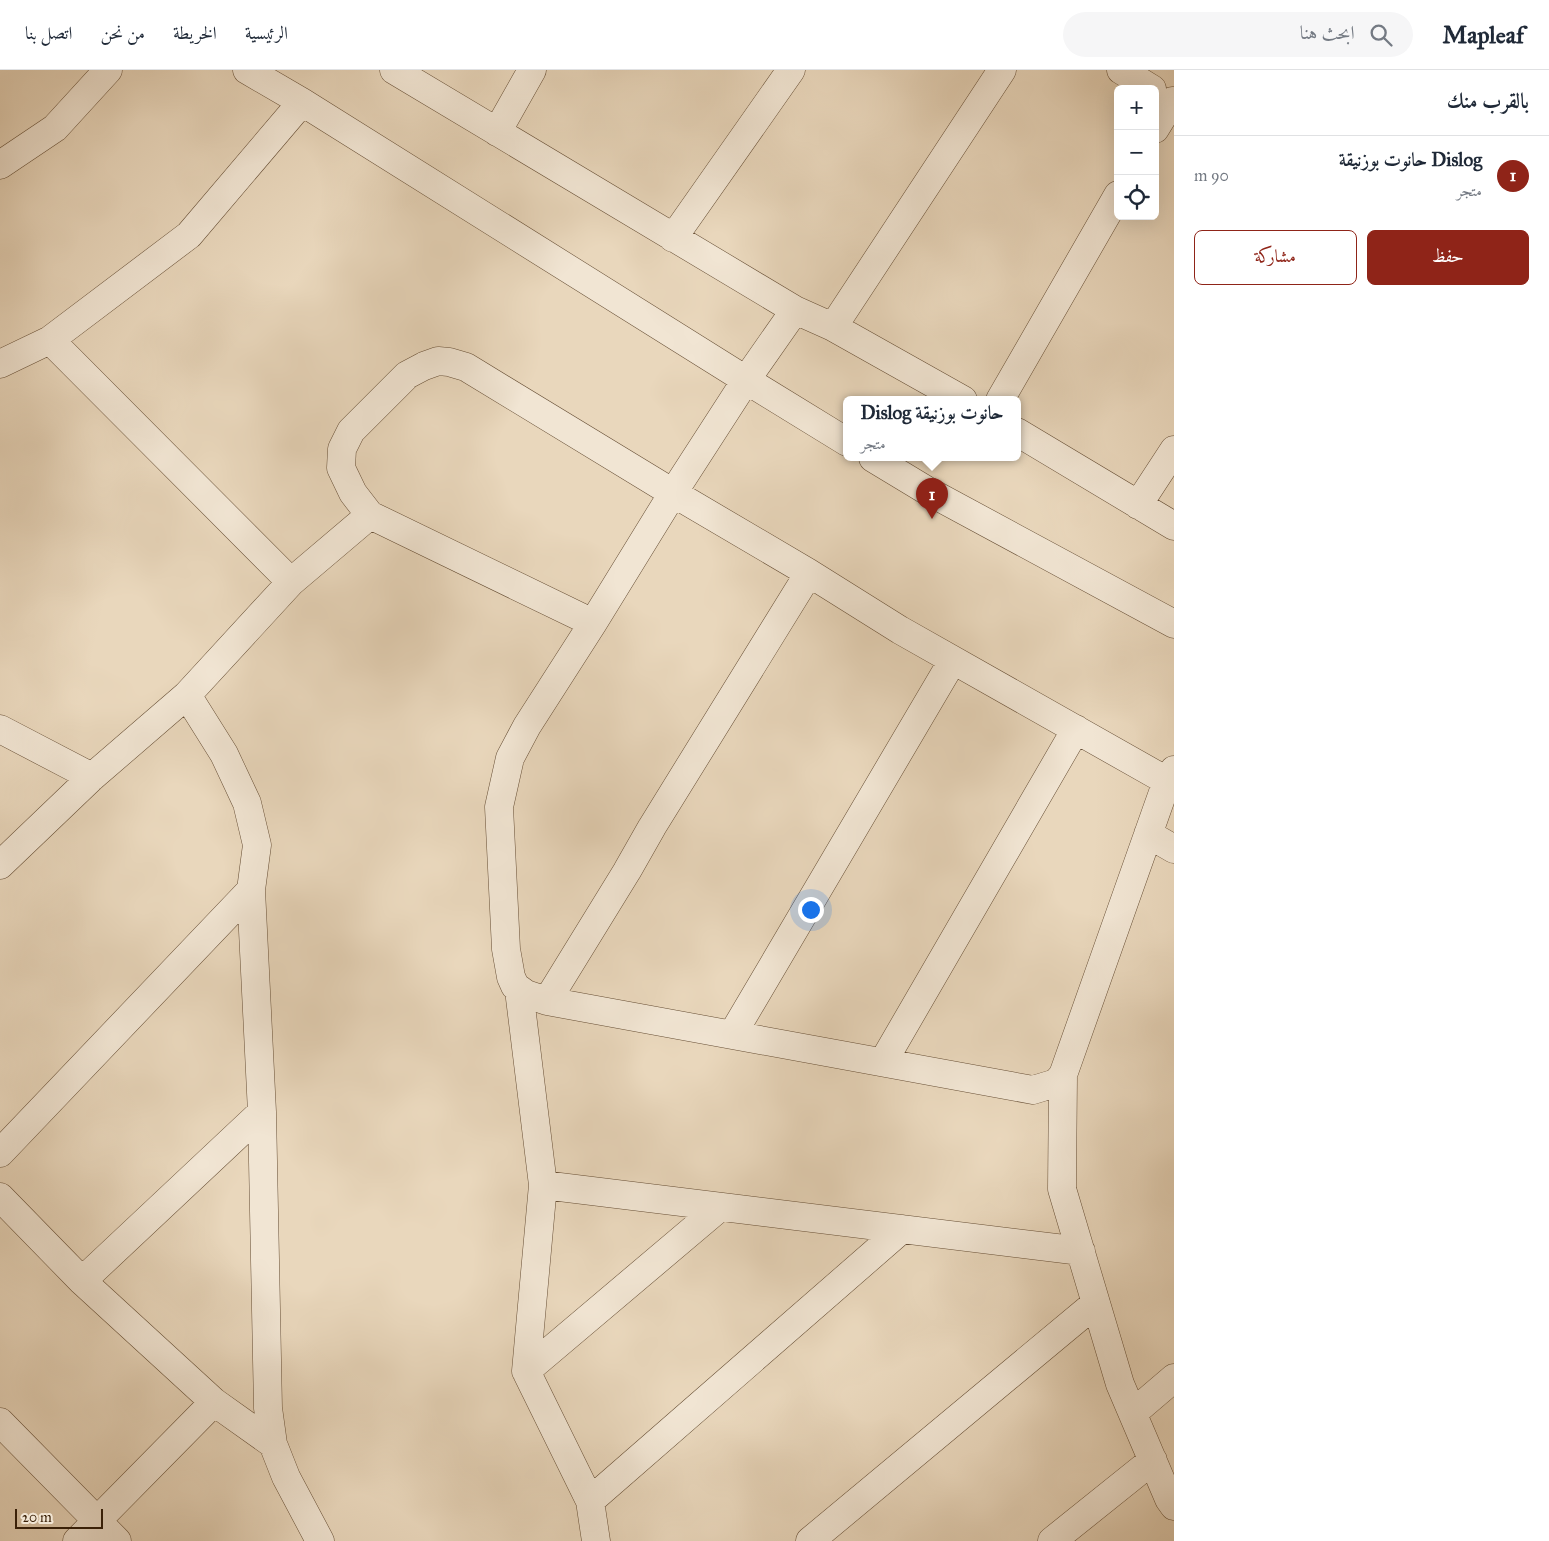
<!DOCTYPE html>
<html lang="ar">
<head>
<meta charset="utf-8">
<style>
	:root { --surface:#fff; --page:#f6f6f7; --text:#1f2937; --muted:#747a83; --line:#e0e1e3; --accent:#8f2418 }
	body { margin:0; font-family:"IM FELL Great Primer",Amiri,serif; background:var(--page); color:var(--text); direction:rtl }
	.controls { position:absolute; right:15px; top:15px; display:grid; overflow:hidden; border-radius:8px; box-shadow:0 5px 20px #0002 }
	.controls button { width:45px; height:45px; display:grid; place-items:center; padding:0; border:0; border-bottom:1px solid var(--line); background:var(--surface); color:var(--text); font:25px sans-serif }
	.scale { position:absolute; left:15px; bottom:12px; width:88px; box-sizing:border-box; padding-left:5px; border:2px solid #3b2108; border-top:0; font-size:14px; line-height:18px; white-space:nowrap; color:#3b2108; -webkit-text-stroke:4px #f1e5d3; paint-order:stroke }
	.you { position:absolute; left:810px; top:839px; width:18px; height:18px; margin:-12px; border:4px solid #fff; border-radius:50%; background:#1a73e8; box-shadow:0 0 0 8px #1a73e833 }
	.badge { display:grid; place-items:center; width:32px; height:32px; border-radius:50%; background:var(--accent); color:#fff; font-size:16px; font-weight:700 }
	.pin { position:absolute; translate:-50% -41px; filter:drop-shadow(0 1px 2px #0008) }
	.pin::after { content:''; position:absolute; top:26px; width:18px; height:15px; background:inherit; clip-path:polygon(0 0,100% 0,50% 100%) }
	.popup { position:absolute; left:843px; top:326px; width:178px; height:65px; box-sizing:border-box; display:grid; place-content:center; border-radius:8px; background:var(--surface); filter:drop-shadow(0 1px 4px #0005); font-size:16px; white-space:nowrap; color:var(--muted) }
	.popup b { font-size:19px; color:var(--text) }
	.popup::after { content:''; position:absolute; left:50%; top:100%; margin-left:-10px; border:10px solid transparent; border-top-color:var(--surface) }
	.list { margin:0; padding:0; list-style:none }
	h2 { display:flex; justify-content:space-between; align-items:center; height:65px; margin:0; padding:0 20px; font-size:21px }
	h2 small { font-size:16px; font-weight:400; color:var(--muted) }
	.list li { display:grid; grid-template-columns:32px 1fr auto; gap:15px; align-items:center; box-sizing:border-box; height:80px; padding:0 20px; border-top:1px solid var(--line) }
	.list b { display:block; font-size:19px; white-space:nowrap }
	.list p { margin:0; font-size:16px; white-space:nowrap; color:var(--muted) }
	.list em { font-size:16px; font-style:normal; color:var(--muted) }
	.actions { display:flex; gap:10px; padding:15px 20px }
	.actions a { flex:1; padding:11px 0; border:1px solid var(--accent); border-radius:8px; text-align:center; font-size:18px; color:var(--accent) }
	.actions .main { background:var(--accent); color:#fff }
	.icon { flex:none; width:28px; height:28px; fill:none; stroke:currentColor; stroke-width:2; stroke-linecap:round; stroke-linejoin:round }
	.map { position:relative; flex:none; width:1174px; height:1471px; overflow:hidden; direction:ltr }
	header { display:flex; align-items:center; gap:30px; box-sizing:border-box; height:70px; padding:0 25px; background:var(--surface); border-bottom:1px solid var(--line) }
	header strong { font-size:24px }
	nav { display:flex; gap:28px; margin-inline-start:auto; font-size:18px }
	.search { width:350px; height:45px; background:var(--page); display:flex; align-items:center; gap:12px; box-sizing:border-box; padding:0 18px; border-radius:28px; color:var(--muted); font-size:19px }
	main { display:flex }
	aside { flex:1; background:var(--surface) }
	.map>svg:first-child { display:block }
</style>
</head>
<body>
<header>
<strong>Mapleaf</strong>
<div class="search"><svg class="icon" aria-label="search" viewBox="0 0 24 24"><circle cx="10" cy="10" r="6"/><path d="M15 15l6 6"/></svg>ابحث هنا</div>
<nav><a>الرئيسية</a><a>الخريطة</a><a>من نحن</a><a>اتصل بنا</a></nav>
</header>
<main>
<aside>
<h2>بالقرب منك<small></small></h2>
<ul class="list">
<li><span class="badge">1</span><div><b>Dislog حانوت بوزنيقة</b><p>متجر</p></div><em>90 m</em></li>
</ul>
<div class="actions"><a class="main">حفظ</a><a>مشاركة</a></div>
</aside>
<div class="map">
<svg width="1174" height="1471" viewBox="0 0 1174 1471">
	<rect width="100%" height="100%" fill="#e9d7bc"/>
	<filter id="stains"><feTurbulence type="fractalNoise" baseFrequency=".004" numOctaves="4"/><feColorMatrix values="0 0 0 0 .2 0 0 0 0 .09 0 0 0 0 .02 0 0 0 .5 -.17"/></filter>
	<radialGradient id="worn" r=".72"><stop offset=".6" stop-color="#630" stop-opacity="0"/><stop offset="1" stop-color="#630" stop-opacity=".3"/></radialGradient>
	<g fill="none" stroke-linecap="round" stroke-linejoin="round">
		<defs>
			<path id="minor" d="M247,0l55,32 444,278 101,62
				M394,0l401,240 38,17 130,73
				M1121,0l31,19
				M1155,59l17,-28
				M497,62l35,-62
				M0,95l55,-37 53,-58
				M673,168l118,-168
				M795,240l-49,70 -73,113 -80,130 -66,103 -17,32 -11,49 7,142 5,28 4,9 11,8 21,7 486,89 23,-7 7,-8
				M833,257l169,-257
				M50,270l241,242
				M0,294l50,-24 139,-105 113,-133
				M1000,330l118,-205
				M1017,362l157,94
				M873,388l53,32 248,134
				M1138,435l36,-55
				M370,445l-17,-22 -12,-25 1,-19 9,-18 56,-56 17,-9 14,-5 11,1 17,5 207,126 136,80 -157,254 -25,44 -80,130
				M809,503l91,57 267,151 7,-11
				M187,625l37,59 23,49 10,42 -6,45 11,222 6,296 5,36 13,33 34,64
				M0,659l92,48
				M1167,711l-104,294 -1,114 58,195 49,115 5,7
				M1148,764l26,15
				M0,795l92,-88 95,-82 104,-113 79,-67 223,108
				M519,920l24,195 -17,186 64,130 6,40
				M732,965l221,-375
				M883,992l193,-333
				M0,1083l251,-263
				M543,1115l538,66
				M0,1127l82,84 132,121 59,42
				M82,1211l180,-169
				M526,1301l194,-164
				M1133,1343l41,-35
				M0,1352l117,119
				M590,1431l312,-272
				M77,1471l137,-139
				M810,1471l286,-238
				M1052,1471l101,-81"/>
		</defs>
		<!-- minor casing -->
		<use href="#minor" stroke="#664e35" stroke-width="29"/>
		<!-- minor -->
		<use href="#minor" stroke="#f1e5d3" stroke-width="28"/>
	</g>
	<rect width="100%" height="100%" filter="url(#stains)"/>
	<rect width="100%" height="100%" fill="url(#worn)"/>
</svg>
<div class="controls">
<button>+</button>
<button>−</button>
<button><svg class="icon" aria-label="locate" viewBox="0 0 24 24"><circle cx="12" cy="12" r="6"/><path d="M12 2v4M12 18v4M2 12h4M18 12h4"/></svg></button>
</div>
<div class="scale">20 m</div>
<div class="you"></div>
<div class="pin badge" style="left:932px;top:449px">1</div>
<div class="popup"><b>Dislog حانوت بوزنيقة</b>متجر</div>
</div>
</main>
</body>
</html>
